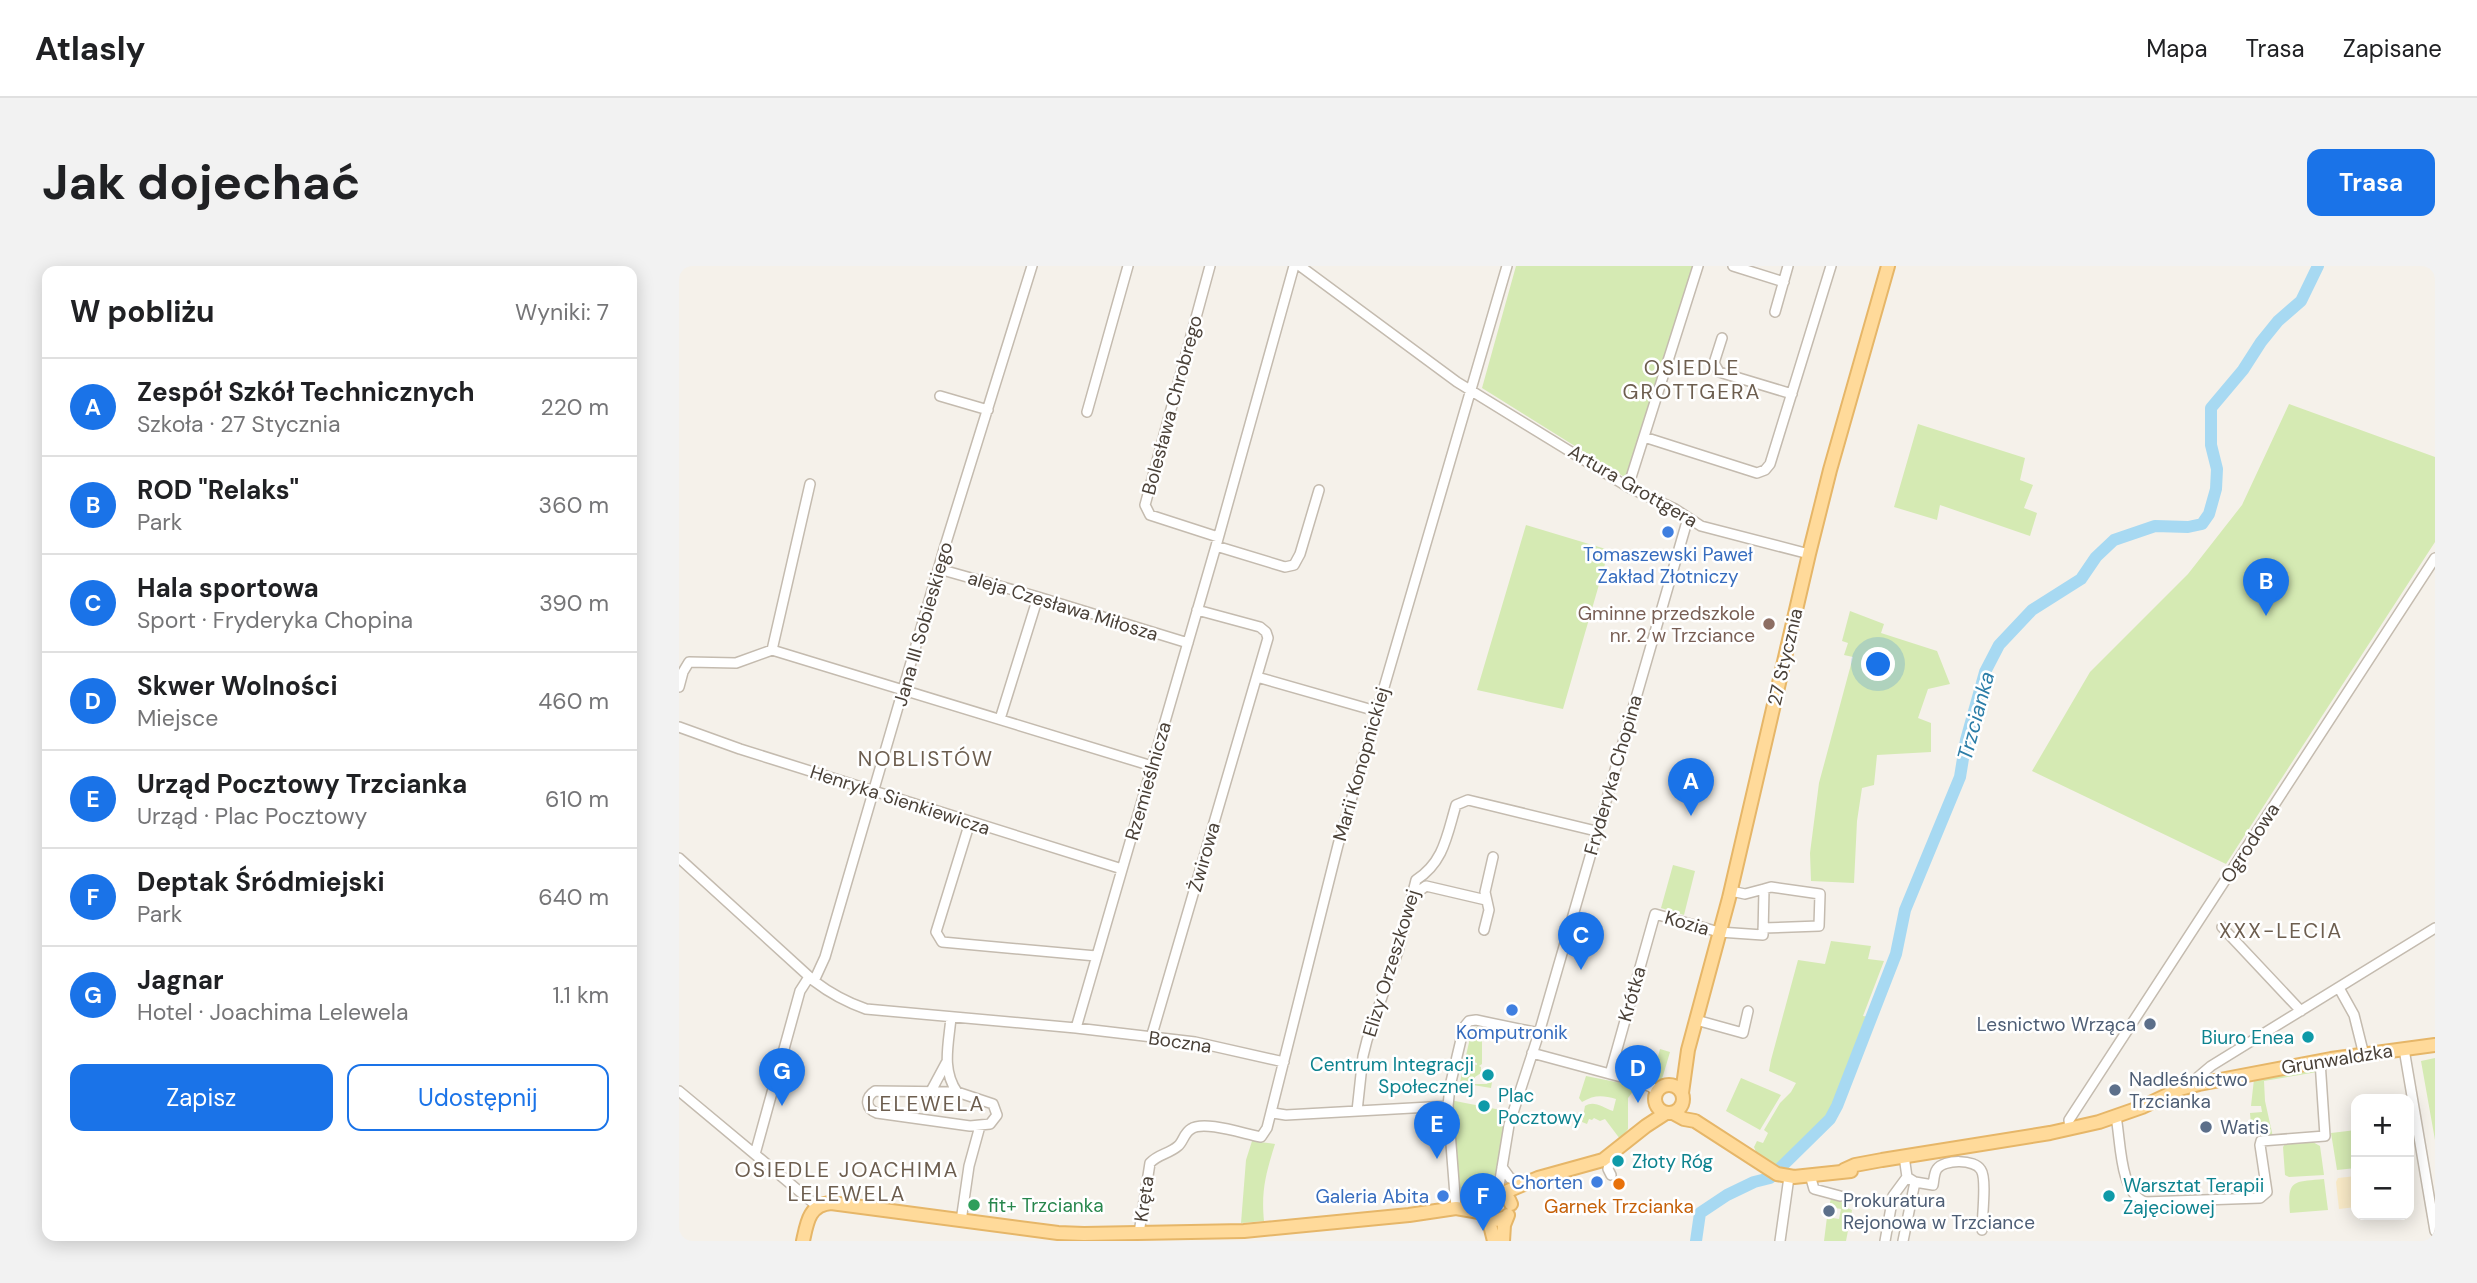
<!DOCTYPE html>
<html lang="pl">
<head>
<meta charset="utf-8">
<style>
	:root { --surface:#fff; --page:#f2f2f2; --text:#202124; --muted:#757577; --line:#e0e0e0; --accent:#1a73e8 }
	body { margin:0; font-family:"DM Sans",sans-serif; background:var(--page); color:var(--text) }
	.controls { position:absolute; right:21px; bottom:21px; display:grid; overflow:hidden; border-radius:14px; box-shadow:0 4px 18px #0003 }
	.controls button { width:63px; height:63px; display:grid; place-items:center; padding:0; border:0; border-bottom:2px solid var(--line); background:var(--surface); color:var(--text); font:35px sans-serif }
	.you { position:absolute; left:1200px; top:399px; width:24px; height:24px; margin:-18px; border:5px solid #fff; border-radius:50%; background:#1a73e8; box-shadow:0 0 0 10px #1a73e833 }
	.badge { display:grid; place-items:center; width:46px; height:46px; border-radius:50%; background:var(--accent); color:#fff; font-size:23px; font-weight:700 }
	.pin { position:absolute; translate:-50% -58px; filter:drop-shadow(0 2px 4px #0008) }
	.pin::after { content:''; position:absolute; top:37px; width:24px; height:21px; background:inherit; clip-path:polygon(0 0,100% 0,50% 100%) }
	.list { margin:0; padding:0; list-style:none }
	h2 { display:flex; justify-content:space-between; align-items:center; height:91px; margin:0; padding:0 28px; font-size:30px }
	h2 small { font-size:23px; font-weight:400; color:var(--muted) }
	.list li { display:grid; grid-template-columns:46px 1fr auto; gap:21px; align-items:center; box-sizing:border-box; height:98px; padding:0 28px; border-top:2px solid var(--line) }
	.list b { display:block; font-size:26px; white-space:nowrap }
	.list p { margin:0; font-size:23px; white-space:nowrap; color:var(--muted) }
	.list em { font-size:23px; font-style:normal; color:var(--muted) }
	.actions { display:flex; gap:14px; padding:21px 28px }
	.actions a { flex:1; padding:16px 0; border:2px solid var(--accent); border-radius:14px; text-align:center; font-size:24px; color:var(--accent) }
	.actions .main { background:var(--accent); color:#fff }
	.map { position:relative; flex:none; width:1756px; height:975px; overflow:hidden; border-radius:14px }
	header { display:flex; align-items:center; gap:42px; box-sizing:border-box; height:98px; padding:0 35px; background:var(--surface); border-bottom:2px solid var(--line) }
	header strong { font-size:33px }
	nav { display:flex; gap:38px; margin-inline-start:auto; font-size:24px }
	.intro { display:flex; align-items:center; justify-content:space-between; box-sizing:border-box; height:168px; padding:0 42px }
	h1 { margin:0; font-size:49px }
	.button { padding:18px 32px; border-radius:14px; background:var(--accent); color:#fff; font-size:24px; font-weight:700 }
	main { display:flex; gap:42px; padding:0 42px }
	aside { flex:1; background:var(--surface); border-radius:14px; box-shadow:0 4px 18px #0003 }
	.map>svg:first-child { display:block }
</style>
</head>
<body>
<header>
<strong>Atlasly</strong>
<nav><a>Mapa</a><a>Trasa</a><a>Zapisane</a></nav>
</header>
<div class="intro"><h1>Jak dojechać</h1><a class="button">Trasa</a></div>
<main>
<aside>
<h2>W pobliżu<small>Wyniki: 7</small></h2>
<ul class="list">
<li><span class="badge">A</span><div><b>Zespół Szkół Technicznych</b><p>Szkoła · 27 Stycznia</p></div><em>220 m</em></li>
<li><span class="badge">B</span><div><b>ROD &quot;Relaks&quot;</b><p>Park</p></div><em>360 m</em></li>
<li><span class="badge">C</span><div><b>Hala sportowa</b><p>Sport · Fryderyka Chopina</p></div><em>390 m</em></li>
<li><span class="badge">D</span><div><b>Skwer Wolności</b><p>Miejsce</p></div><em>460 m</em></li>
<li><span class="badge">E</span><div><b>Urząd Pocztowy Trzcianka</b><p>Urząd · Plac Pocztowy</p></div><em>610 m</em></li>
<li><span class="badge">F</span><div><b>Deptak Śródmiejski</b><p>Park</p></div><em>640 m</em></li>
<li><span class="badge">G</span><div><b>Jagnar</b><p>Hotel · Joachima Lelewela</p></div><em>1.1 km</em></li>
</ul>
<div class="actions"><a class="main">Zapisz</a><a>Udostępnij</a></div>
</aside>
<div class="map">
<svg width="1756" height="975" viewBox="0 0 1756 975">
	<rect width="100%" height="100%" fill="#f5f1ea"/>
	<!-- green -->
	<path fill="#d5eab3" d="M837,0h177l-67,212 -144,-90z
		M1610,138l146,53v85l-209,322 -194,-93 58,-99 98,-98 54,-69z
		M1239,158l107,34 -5,22 13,5 -9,23 13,5 -7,23 -90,-31 -3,15 -43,-13z
		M847,259l83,25 -46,159 -86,-19z
		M1171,345l34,13 -3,9 56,18 13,33 -22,5 -10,29 13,5v29l-54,3 -3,30 -12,3 -5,33 -3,62 -43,-2 -1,-28 9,-70 34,-126 -9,-2 4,-12 -6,-2z
		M994,599l22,6 -11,44 -23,-7z
		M1152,675l40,5 -3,13 16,2 -21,55 7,1 -34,89 -7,13 -49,48 -23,-13 -3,-7 3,-6 6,2 5,-10 -4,-3 16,-27 11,-11 5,-9 -27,-12 2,-11 27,-100 27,4z
		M796,761l7,1v36l-3,2 2,1v6l-6,4 -2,7h14l6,-8 -2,12 -18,-3 -5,10 -6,-2 -3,-6 5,-24 13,2v-2l-12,-3 7,-31z
		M981,783l10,3 -8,27 -9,2 -14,-5 3,-10 4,1 1,-4 9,1z
		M1756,792v82l-14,-79z
		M1637,802l1,4 -53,9 1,20 8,36 -21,-2 -2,-22 12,-1 -1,-6h-10l3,-27z
		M907,810l40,8 8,6 -6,8v31l-8,10 -15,-20 -5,2 -6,-3 -2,2 -3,-1 -2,5 -5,-2 3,-16c9,-6 17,1 28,5l3,-12c-14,-4 -22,-4 -34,3l-3,-4z
		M1062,812l40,17 -21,35 -34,-19z
		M771,834l61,12c-8,22 -12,104 -51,81l-4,-6z
		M1677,864v38l-19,2 -6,-37z
		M573,875l23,3c-9,29 -14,47 -11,77l-23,2 5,-63z
		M1632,875l9,5 4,29 -35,2 -4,-2 -2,-28 2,-3z
		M1645,913l4,31 -38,3c-3,-34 3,-31 34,-34z
		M1152,932l10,2 2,6 9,4 -6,31h-22l3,-24 12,2 2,-10 -12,-2z"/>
	<!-- sand -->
	<path fill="#f9eac7" d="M1677,910v31l-17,2 -3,-27 2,-4z"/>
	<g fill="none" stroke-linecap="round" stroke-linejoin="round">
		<!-- river -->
		<path stroke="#a7d9f2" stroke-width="12" d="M1017,975l4,-28 27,-18 27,-13 16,-4 60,-59 7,-13 59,-152 9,-44 55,-133 6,-37 19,-68 14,-27 33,-35 49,-31 15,-22 18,-17 41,-14 33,1 14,-3 7,-10 7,-25 1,-20 -6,-24v-37l32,-38 18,-28 17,-21 23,-20 17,-35"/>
		<defs>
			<path id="minor" d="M531,0l-65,239 5,10 68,22
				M621,0l157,116 171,105 47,22 26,17 108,28
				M1054,0l51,16
				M1096,46l13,-46
				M1043,72l-8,25 5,9 73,22
				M261,130l48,14
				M408,146l41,-146
				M965,171l113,36 8,-3 5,-6 61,-198
				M949,221l70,-221
				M537,280l69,21 9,-2 6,-11 19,-64
				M260,303l99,28 150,46
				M93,384l38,-166
				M578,411l119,34
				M0,421l4,-15 6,-10 47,1 36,-13 380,116
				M321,453l38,-122
				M0,461l61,22 382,120
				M291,556l-34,110 6,10 154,14
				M0,592l135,123c17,13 32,21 52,28l210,19 119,14 89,20
				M733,630l14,-10 60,14
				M1543,661l79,84
				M1084,662l56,-2 1,-32 -49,-7 -7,2
				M805,664l5,-20 -4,-18 8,-35
				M135,715l11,-24 120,-411 87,-280
				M1660,722l15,27 10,40
				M272,751c-2,26 -10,52 6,75
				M1017,754l47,13 5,-22
				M397,762l140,-482 78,-280
				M472,772l117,-400 -2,-6 -6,-5 -63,-17
				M1725,783l31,182
				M853,787l104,28 15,6 7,5
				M931,808l45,-160 64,18 44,3 1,-46 -19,5 -14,-3
				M1520,818l-1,-7 13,-11 224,-138
				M0,825l138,115
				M196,825l82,1 36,12 4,11 -7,9 -20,2 -93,-13c-11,-4 -13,-15 -2,-22z
				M252,825l15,-28
				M678,845l6,-55 4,-16 31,-89 18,-71c28,-18 31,-45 40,-75l12,-5 128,31
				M594,847l13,2 162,-9
				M1437,851c5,24 3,75 29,85l115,-4 7,-6 -7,-47 1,-4 64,-5 -5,-75
				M1391,863l-1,-9 366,-562
				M76,888l45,-163 9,-14
				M823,901l8,11 18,4
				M932,909l-3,-6 3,-14
				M1131,909l4,14 26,7
				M1228,911l8,5 18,3c1,-5 1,-12 4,-16 7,-10 38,-10 44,1 6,9 1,47 1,60
				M819,926l11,-67 30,-92 149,-515
				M777,942l-8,-102 2,-20 14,-59 5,-6 7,-1 63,13
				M282,955l8,-55 11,-40
				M460,967l11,-70c8,-9 19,-9 28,-17 5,-4 6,-13 13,-17 13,-9 53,5 70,8l6,-9 71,-283 169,-579
				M1101,975l9,-64
				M1206,975l8,-45 14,-19 -3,-21
				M1224,975l12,-59"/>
			<path id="major" d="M976 833a14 14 0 1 1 28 0a14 14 0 1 1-28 0Z
				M1003,827l6,-43 41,-152 80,-344 21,-84 58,-204
				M994,847l11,6 11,2 82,53 17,3 57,-6
				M1165,904l11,-5 27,-5 168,-27 49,-11 43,-15 38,-18 19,-5 132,-25 104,-14
				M824,927l35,-15 65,-18 43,-34 20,-13
				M809,951l6,24
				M827,951c-42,18 -13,-56 5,-13
				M124,975c4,-19 6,-36 28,-38l227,30 26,1 160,-3 165,-16 47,-7 29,5
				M824,975l1,-16 4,-10"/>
		</defs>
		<!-- minor casing -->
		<use href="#minor" stroke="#c4bbaf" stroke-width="12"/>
		<!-- major casing -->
		<use href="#major" stroke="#e6b668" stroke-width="16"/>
		<!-- minor -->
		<use href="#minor" stroke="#fff" stroke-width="9"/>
		<!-- major -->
		<use href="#major" stroke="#ffda9a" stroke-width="12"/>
	</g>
	<!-- markers -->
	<g fill="#3f7fe0" stroke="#fff" stroke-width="2.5">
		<circle cx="989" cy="266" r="7"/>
		<circle cx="833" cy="744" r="7"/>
		<circle cx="918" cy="916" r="7"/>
		<circle cx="764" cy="930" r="7"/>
	</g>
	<circle fill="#8d6e63" stroke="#fff" stroke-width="2.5" cx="1090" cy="358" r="7"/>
	<g fill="#5c6f8a" stroke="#fff" stroke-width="2.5">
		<circle cx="1471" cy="758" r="7"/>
		<circle cx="1436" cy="824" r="7"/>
		<circle cx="1527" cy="861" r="7"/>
		<circle cx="1150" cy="945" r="7"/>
	</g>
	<g fill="#0f9aa8" stroke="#fff" stroke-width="2.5">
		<circle cx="1629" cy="771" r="7"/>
		<circle cx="809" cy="809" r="7"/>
		<circle cx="805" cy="840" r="7"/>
		<circle cx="939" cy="895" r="7"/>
		<circle cx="1430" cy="930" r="7"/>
	</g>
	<circle fill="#e8710a" stroke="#fff" stroke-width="2.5" cx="940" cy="918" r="7"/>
	<circle fill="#2e9e5b" stroke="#fff" stroke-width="2.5" cx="295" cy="939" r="7"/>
	<g text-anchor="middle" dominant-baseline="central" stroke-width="5" stroke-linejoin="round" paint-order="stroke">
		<!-- street labels -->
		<g font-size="19" fill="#4a4138" stroke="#fff">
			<text transform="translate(493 139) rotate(-75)">Bolesława Chrobrego</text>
			<text transform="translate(954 220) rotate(30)">Artura Grottgera</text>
			<text transform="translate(384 340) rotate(17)">aleja Czesława Miłosza</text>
			<text transform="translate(244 358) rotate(-74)">Jana III Sobieskiego</text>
			<text transform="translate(1106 391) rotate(-77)">27 Stycznia</text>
			<text transform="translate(682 498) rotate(-74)">Marii Konopnickiej</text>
			<text transform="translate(934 509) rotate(-74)">Fryderyka Chopina</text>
			<text transform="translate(469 515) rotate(-74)">Rzemieślnicza</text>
			<text transform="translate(221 534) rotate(18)">Henryka Sienkiewicza</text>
			<text transform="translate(1571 577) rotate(-57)">Ogrodowa</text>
			<text transform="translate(525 591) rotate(-74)">Żwirowa</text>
			<text transform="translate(1008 657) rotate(16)">Kozia</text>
			<text transform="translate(712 697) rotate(-73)">Elizy Orzeszkowej</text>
			<text transform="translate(953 728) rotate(-74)">Krótka</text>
			<text transform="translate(501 776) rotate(8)">Boczna</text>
			<text transform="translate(1658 793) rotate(-9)">Grunwaldzka</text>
			<text transform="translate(465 933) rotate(-82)">Kręta</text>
		</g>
		<!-- shop labels -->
		<g font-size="19" fill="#366cbe" stroke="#fff">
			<text x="989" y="288">Tomaszewski Paweł<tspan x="989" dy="22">Zakład Złotniczy</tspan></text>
			<text x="833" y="766">Komputronik</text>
			<text x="904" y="916" text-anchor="end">Chorten</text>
			<text x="750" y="930" text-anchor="end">Galeria Abita</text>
		</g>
		<!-- education labels -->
		<g font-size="19" fill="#785e54" stroke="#fff" text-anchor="end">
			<text x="1076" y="347">Gminne przedszkole<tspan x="1076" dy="22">nr. 2 w Trzciance</tspan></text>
		</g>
		<!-- service labels -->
		<g font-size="19" fill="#4e5e75" stroke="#fff" text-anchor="start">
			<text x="1457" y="758" text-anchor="end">Lesnictwo Wrząca</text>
			<text x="1450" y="813">Nadleśnictwo<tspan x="1450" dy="22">Trzcianka</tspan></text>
			<text x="1541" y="861">Watis</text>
			<text x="1164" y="934">Prokuratura<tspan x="1164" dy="22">Rejonowa w Trzciance</tspan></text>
		</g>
		<!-- culture labels -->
		<g font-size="19" fill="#0d838f" stroke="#fff" text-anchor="start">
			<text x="1615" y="771" text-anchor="end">Biuro Enea</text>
			<text x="795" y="798" text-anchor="end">Centrum Integracji<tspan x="795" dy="22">Społecznej</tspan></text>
			<text x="819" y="829">Plac<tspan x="819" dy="22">Pocztowy</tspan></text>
			<text x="953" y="895">Złoty Róg</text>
			<text x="1444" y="919">Warsztat Terapii<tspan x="1444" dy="22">Zajęciowej</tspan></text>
		</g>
		<!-- leisure labels -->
		<g font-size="19" fill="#27864d" stroke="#fff" text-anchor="start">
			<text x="309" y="939">fit+ Trzcianka</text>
		</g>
		<!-- food labels -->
		<g font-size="19" fill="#c56008" stroke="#fff">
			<text x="940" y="940">Garnek Trzcianka</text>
		</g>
		<!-- neighbourhood labels -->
		<g font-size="21" letter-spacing="2" fill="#6d5e4f" stroke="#fff">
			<text x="1013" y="102">OSIEDLE<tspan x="1013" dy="24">GROTTGERA</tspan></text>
			<text x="247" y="493">NOBLISTÓW</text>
			<text x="1602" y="665">XXX-LECIA</text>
			<text x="247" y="838">LELEWELA</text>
			<text x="168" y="904">OSIEDLE JOACHIMA<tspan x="168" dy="24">LELEWELA</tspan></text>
		</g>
		<!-- water labels -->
		<g font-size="21" font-style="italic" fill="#2b7da7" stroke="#fff">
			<text transform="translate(1297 450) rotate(-75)">Trzcianka</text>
		</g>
	</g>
</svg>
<div class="controls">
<button>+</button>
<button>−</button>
</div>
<div class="you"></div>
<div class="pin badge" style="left:1012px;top:550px">A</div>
<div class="pin badge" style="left:1587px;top:350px">B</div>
<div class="pin badge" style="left:902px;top:704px">C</div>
<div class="pin badge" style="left:959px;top:837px">D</div>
<div class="pin badge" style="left:758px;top:893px">E</div>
<div class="pin badge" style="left:804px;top:965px">F</div>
<div class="pin badge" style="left:103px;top:840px">G</div>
</div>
</main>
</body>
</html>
